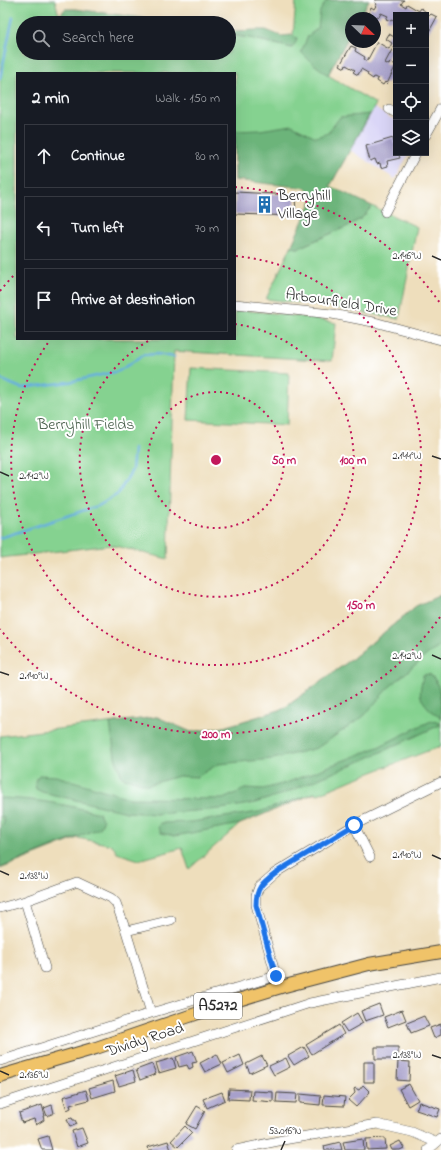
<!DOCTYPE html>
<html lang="en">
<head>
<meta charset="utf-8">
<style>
	:root { --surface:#171b24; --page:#242831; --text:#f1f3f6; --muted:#9ea1a6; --line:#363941 }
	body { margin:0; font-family:"Indie Flower",sans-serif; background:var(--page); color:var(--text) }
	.controls { position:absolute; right:12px; top:12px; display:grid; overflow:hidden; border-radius:0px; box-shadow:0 4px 16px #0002 }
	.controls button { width:36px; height:36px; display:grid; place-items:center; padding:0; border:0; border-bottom:1px solid var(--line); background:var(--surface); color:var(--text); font:20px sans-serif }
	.compass { position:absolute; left:345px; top:12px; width:36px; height:36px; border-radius:50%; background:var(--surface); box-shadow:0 4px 16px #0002; rotate:113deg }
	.stop { position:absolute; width:12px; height:12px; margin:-9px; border:3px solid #1a73e8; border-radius:50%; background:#fff }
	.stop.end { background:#1a73e8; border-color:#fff; box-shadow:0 1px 4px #0008 }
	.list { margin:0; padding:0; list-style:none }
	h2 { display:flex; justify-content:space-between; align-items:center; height:52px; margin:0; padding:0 16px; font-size:17px }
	h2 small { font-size:13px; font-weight:400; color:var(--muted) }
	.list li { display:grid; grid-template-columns:26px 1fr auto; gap:12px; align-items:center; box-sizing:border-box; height:64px; margin:0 8px 8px; padding:0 8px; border:1px solid var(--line); border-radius:0px }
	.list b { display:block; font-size:15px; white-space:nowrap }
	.list em { font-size:13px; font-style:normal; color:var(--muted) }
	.icon { flex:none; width:22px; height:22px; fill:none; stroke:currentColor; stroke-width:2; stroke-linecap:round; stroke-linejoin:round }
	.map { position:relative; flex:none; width:441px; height:1150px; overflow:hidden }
	.search { position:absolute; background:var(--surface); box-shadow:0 4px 16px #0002; left:16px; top:16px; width:220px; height:44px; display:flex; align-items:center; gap:10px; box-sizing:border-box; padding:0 14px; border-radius:22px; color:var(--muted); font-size:15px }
	.panel { position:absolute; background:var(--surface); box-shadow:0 4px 16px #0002; left:16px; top:72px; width:220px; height:268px; border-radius:0px }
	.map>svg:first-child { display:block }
</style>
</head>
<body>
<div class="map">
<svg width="441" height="1150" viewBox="0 0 441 1150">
	<rect width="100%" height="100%" fill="#fff"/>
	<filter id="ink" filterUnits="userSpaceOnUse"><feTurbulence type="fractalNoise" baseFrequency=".025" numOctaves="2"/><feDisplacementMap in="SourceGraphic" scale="8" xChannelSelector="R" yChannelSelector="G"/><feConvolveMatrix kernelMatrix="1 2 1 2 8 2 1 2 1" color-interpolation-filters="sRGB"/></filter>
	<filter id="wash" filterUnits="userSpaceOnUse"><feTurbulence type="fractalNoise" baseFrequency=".012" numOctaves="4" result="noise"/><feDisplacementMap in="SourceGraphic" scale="16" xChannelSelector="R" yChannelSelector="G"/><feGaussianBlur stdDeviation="0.9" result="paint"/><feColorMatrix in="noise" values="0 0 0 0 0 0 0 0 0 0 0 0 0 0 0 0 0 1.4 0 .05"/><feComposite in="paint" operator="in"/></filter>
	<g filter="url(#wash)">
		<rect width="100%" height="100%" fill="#eedebc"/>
		<!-- built -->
		<path fill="#dad6f7" d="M373,107l23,14v32h13l-14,26 -45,-29z"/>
		<!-- green -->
		<path fill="#85d290" stroke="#587e5e" d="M0,0h55l4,16 59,7h-95v30h206v-18l21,3 42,10 4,-48h73l-10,18h-8v14l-23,43 48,29 -46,82 -95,-6v-107h-218v266h218v-29c34,2 68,6 101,13l-4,38 -158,-10 -6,208 -57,-14 -111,13z
			M372,206l45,21 -18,92 -73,-13 -60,-7 25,-52 7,1 50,-22 14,-8z
			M191,368l98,5 -2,52 -99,-5z
			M441,595v151l-87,33 -38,16 -1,-2 -75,31 -51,45 -7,-21 -43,12 -22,-7 -5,-8 -34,-7 -78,31v-133l157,-19 34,15 33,-5 59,-18 69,-50 64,-53z"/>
		<!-- forest -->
		<path fill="#6cb47a" stroke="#4c7052" d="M327,0h42l-10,18h-8v14l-23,43 -17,-13 -10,-10 7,-16 10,-8 2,-17z
			M65,9h11l80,11 32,3h33h-103l-59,-7z
			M255,30h11l15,6 11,-1 5,3 -1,4 -4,6 -42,-10 -19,-3 4,-4z
			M370,114l-40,72 42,20 -10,12 -14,8 -50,22 -7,-1 22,-49 -7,-10 -71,-8v-49l25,-1 32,-5 24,12 12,-4 12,-16z
			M441,595v51l-13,8 -41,35 -23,27 -47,32 -44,11 -55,5 -21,13 -19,-1 -30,9 -26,-8 -7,-20 -5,-34 47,-6 34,15 33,-5 59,-18 69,-50 64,-53z
			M429,674c12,6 12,30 12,44 -7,-4 -17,-13 -20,-21 -2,-6 1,-15 2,-22z
			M431,721l7,1 2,3 -72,33 -85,36 -28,9 -34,6 -65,5 -30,-2 -84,-20 -6,-3 -1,-8 4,-6 17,1 74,22 93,1 24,-11 16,1 23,-6 92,-36 40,-20z
			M315,793l-75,31 -65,12 -14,-3 -3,-6 2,-4 31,-1 68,-10z
			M0,798c36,1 64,6 99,15l4,8 -3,7 -100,40v-40l4,-5 -1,-6 -3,-1z"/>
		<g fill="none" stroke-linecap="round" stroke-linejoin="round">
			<!-- stream -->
			<path stroke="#67afde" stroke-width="2.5" d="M0,79l13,-62
				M0,378l2,2 19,8 48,-6 50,-11 24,-16 14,-1 17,3
				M0,538l100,-33 18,-11 14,-24 2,-21"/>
		</g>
		<g id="blocks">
			<!-- building -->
			<path fill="#a7a0cb" d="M376,0h28l-3,4 5,3 1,-3 12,7 2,-3 5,4 -1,2 4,2 2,-2 6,3 -11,20v-22h-30v6l-4,-2 -1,2 -5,-2 2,-3 -7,-3 -2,4 -2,-1 -1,2h-7l2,-4 -2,-2 2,-5 3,2 3,-5 -2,-1z
				M389,34l7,4v7l-1,-1 -10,19 4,2 1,-3 6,3 -9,19 -2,-2 -2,3 -6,-4 1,-2 -4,-2 -1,2 -6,-4 1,-2 -7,-4 -3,6 -5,-3 2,-2 -9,-5 -1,3 -5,-3 11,-19 5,2 -1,3 10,6 -1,2 3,2 10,-19 12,7 3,-6 -6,-4z
				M393,138l1,6h2v9h2l2,5 -13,3 1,5 -7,2 -1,-5 -3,1 -2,-5 -5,2 -4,-15z
				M235,192l60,3 1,21 -61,-2z
				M379,1004l4,11 -18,6 -4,-10z
				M402,1010l4,10 -18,7 -4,-10z
				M357,1013l6,10 -16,9 -6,-9z
				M424,1016l5,10 -18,7 -4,-10z
				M441,1024v11l-7,3 -4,-10z
				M339,1025l5,9 -32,20 -6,-9z
				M304,1047l5,9 -15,9 -6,-9z
				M375,1047h23v12h-23z
				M193,1051l4,11 -5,1 1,4 -4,2 -2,-4 -8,2 -3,-10z
				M217,1054l5,10 -17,8 -5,-9z
				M240,1055l4,10 -16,8 -5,-10z
				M262,1056l5,9 -17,8 -4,-9z
				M173,1058l3,10 -17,5 -3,-10z
				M286,1058l4,9 -16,8 -5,-9z
				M398,1061l12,1 -1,19 -12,-1z
				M364,1062h10v20h-10z
				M152,1064l4,10 -16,6 -4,-10z
				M133,1070l3,11 -17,5 -4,-10z
				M113,1081l2,10 -23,7 -3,-10z
				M409,1084l9,16 -10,6 -9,-17z
				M363,1085l7,7 -14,15 -8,-7 7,-7 -1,-4 1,-1 4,2z
				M229,1089l21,1 -1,10 -21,-1z
				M86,1090l3,10 -19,5 1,3 -4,2 -4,-13z
				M253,1091l20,1v10l-21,-2z
				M222,1092l3,8 -18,8 -4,-9z
				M277,1093l20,1 -1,9 -20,-1z
				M300,1094l21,2 -1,9 -20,-2z
				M324,1095l21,2 -1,9 -21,-1z
				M419,1102l21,7 -3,8 -21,-7z
				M42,1105l3,11h-2l1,4 -8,5 -2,-6 -12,4 -3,-10z
				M52,1105l2,8 -7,3 -3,-8z
				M197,1106l8,5 -10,18 -9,-5z
				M72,1118l1,2h2l2,4 -7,3 -3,-8z
				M185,1126l7,7 -14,14 -7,-6z
				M82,1128l6,15 -11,4 -5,-16z
				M48,1136l4,14h-10l-4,-11z
				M385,1138l1,11 -19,1 -1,-11z
				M363,1139l1,11h-19l-2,-8z
				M168,1141l3,9h-22l-1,-3z
				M400,1141l4,7 -4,2h-8l-2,-4z
				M340,1142l2,8h-17l-1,-4z"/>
		</g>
	</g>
	<g filter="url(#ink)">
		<use href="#blocks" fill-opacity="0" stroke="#484641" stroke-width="1"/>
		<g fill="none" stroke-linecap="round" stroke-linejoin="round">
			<defs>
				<path id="minor" d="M389,109l7,4
					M426,135l15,-27
					M385,212l31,-59
					M235,304l97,10 46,9 63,17
					M354,825l16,32
					M25,901l20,67
					M0,908l25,-7 52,-19 34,16 5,5 10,28 25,82
					M126,931l45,-11
					M281,987l-5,-11 -20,-71v-10l3,-8 16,-14 79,-48 87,-43
					M0,1061l151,-48 125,-37
					M0,1104l310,-101 131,-26
					M236,1150l47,-10 94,-16 35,8 23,10
					M428,1150l13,-11"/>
				<path id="major" d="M0,1076l96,-28 126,-43 59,-18 88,-23 72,-12"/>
			</defs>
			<!-- minor casing -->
			<use href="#minor" stroke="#484641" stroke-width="10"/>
			<!-- major casing -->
			<use href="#major" stroke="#484641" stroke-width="14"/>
			<!-- minor -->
			<use href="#minor" stroke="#fff" stroke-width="9"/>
			<!-- major -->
			<use href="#major" stroke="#f0c369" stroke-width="12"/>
		</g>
	</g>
	<g fill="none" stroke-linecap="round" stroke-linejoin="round" filter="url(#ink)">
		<!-- route -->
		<path stroke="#1a73e8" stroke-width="5" d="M276,976l-20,-71c0,-17 6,-22 19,-32l79,-48"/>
	</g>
	<!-- ticks -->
	<path fill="none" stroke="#2b2b2b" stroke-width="1.5" d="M432,256l9,4M432,456l9,3M0,472l9,4M432,655l9,4M0,672l9,3M432,855l9,4M0,871l9,4M432,1055l9,3M0,1071l9,4M281,1150l4,-9"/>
	<!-- distance rings -->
	<g fill="none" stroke="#c2185b" stroke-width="2" stroke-dasharray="2 4">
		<circle cx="216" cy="460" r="68"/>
		<path d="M235 324A137 137 0 1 1 152 339"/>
		<path d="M236 256A205 205 0 1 1 50 340"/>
		<path d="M440 617A274 274 0 0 1 0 629M0 291A274 274 0 0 1 16 273M235 187A274 274 0 0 1 440 303"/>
	</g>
	<!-- icons -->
	<defs>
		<symbol id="building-bare" viewBox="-9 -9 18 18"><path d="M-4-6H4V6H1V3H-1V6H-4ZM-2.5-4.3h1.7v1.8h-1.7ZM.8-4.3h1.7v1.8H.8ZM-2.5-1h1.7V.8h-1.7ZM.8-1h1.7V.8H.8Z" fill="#1f6fb2" stroke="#fff" stroke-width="2.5" paint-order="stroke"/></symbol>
	</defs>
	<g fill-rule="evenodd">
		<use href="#building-bare" x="252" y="192" width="25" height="25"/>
	</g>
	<g text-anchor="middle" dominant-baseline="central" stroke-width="4" stroke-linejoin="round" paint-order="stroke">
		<!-- shield labels -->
		<rect fill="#fff" stroke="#6b6b6b" stroke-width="1" x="194" y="993" width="48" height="26" rx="3"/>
		<g font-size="15" font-weight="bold" fill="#2b2b2b">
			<text x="218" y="1006">A5272</text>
		</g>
		<!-- poi labels -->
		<g font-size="16" fill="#2b2b2b" stroke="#fff" text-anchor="start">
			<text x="278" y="196">Berryhill<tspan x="278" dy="18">Village</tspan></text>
		</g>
		<!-- street labels -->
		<g font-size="16" fill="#2b2b2b" stroke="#fff">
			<text transform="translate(341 303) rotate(9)">Arbourfield Drive</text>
			<text transform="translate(145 1040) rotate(-18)">Dividy Road</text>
		</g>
		<!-- park labels -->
		<g font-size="16" fill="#465d49" stroke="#fff">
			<text x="86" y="425">Berryhill Fields</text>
		</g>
	</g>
	<g font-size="10" text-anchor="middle" fill="#2b2b2b" stroke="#fff" stroke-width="4" stroke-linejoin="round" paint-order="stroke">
		<text x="407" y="259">2.146°W</text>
		<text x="407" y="459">2.144°W</text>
		<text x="34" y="479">2.142°W</text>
		<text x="407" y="659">2.142°W</text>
		<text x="34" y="679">2.140°W</text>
		<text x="407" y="858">2.140°W</text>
		<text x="34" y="879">2.138°W</text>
		<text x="407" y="1058">2.138°W</text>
		<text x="34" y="1078">2.136°W</text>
		<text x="285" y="1134">53.016°N</text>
	</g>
	<circle cx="216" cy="460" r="6" fill="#c2185b" stroke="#fff" stroke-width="2"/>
	<g font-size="12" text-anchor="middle" font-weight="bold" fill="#c2185b" stroke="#fff" stroke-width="4" stroke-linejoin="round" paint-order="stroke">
		<text x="284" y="464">50 m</text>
		<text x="353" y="464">100 m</text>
		<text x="361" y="609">150 m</text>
		<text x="216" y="738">200 m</text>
	</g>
</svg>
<div class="controls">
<button>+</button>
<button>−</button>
<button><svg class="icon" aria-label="locate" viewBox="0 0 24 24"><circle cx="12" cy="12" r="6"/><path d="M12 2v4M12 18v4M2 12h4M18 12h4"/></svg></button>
<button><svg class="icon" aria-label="layers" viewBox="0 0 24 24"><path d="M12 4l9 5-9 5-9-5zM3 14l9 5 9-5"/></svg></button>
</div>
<svg class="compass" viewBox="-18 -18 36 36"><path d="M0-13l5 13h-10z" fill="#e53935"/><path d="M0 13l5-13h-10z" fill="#9ea1a6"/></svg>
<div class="stop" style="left:354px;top:825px"></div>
<div class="stop end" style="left:276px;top:976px"></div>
<div class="search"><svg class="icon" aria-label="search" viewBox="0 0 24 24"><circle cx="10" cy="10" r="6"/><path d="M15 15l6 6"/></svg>Search here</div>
<section class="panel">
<h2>2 min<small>Walk · 150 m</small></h2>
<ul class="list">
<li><svg class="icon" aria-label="ahead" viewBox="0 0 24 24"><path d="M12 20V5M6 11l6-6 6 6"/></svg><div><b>Continue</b></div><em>80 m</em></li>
<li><svg class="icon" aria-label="left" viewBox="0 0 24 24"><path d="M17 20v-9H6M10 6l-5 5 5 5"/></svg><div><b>Turn left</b></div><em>70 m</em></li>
<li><svg class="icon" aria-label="arrive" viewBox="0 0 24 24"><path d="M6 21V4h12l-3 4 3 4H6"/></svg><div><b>Arrive at destination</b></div></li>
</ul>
</section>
</div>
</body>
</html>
